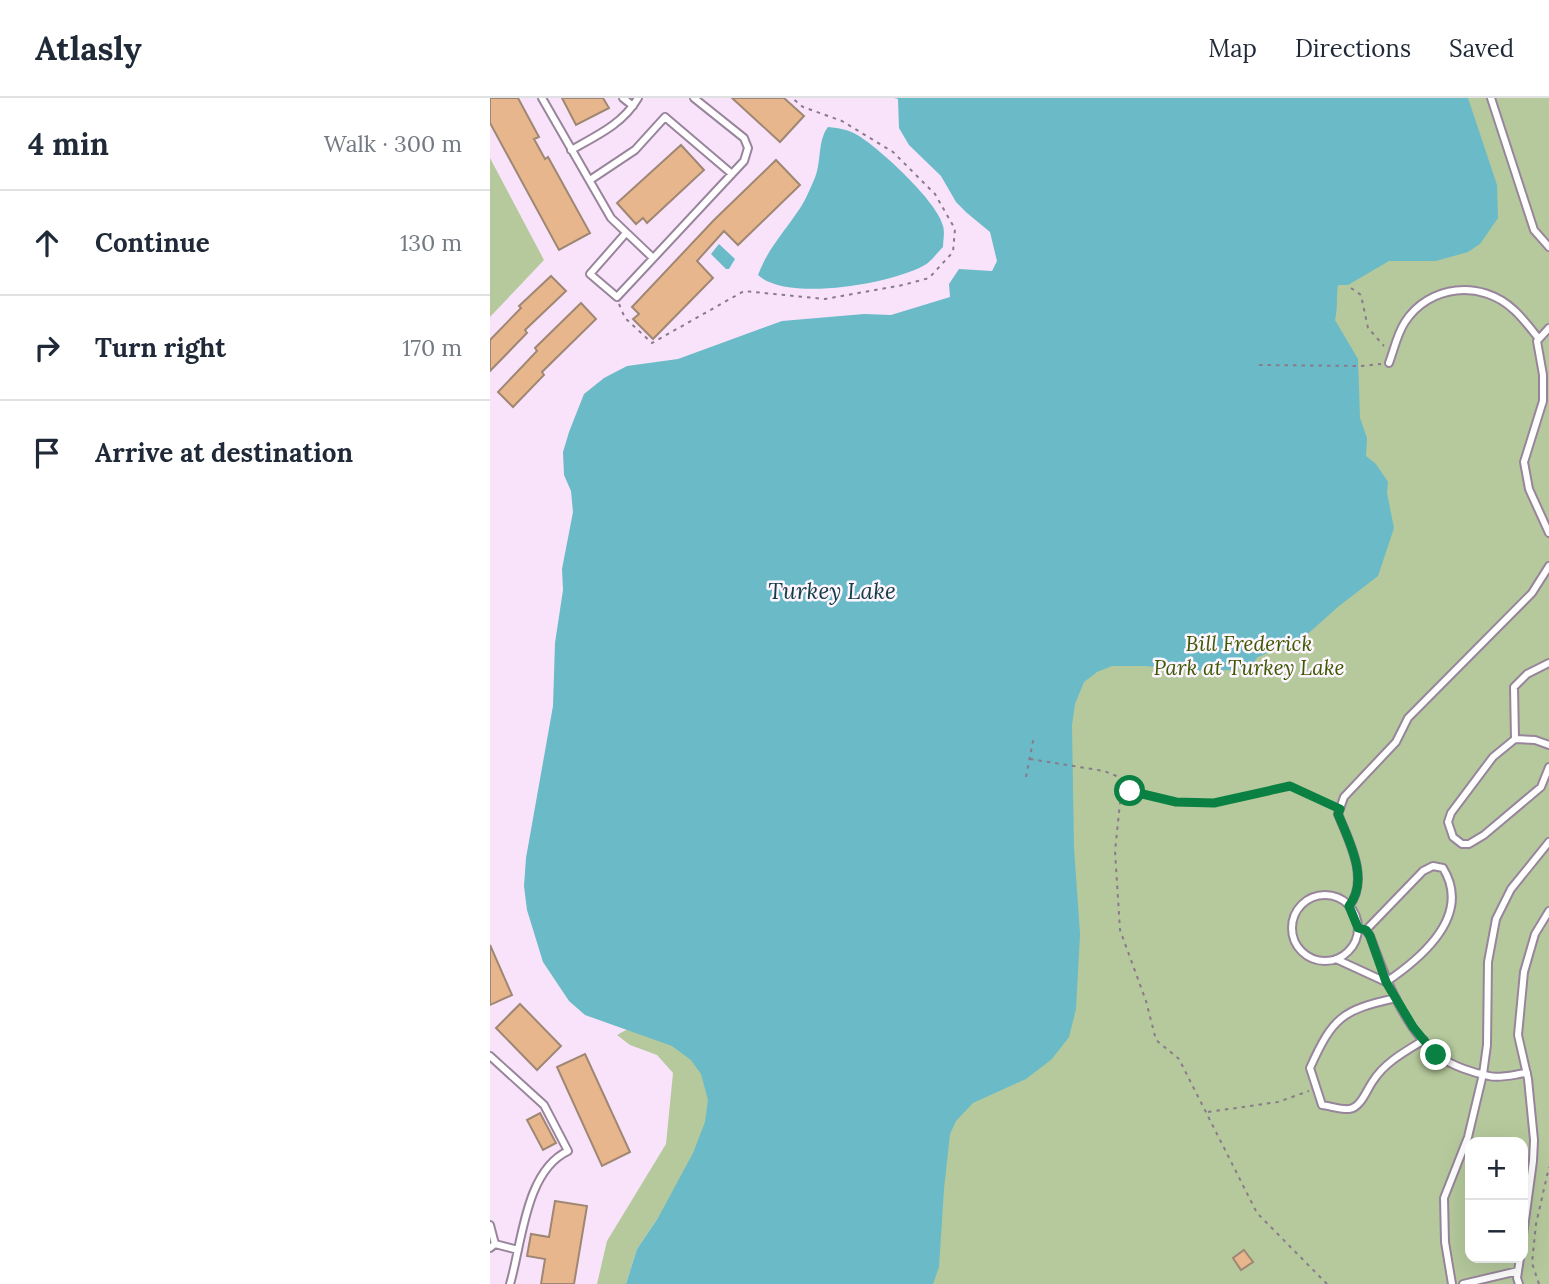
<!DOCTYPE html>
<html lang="en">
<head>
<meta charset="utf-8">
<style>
	:root { --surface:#fff; --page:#f2f2f3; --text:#1f2937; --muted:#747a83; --line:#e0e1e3 }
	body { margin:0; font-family:Lora,serif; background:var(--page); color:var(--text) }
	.controls { position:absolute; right:21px; bottom:21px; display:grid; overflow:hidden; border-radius:14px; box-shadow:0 7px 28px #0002 }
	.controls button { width:63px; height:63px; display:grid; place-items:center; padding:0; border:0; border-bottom:2px solid var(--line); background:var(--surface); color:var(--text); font:35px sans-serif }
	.stop { position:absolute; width:21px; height:21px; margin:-16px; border:5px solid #0b8043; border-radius:50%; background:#fff }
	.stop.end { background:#0b8043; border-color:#fff; box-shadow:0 2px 7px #0008 }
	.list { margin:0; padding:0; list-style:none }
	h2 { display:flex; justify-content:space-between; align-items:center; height:91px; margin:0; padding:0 28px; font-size:30px }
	h2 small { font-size:23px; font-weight:400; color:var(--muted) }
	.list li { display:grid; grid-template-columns:46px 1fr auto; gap:21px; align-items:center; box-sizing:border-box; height:105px; padding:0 28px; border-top:2px solid var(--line) }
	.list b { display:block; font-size:26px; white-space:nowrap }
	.list em { font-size:23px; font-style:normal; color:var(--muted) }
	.icon { flex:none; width:38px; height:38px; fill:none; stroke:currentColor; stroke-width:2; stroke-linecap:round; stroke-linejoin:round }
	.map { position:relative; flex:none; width:1059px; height:1186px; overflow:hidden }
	header { display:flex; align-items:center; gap:42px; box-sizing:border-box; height:98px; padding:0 35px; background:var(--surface); border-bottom:2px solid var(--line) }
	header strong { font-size:33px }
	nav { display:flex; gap:38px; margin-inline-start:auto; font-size:24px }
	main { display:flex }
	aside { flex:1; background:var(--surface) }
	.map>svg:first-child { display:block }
</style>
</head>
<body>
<header>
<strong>Atlasly</strong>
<nav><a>Map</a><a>Directions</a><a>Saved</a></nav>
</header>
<main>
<aside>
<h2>4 min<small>Walk · 300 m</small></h2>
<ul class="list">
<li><svg class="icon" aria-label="ahead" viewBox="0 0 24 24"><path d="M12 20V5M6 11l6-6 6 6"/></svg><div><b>Continue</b></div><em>130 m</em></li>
<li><svg class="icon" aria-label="right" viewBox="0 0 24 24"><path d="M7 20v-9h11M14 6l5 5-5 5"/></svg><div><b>Turn right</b></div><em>170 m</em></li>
<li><svg class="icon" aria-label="arrive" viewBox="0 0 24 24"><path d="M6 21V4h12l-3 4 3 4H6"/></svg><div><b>Arrive at destination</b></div></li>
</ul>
</aside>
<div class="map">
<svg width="1059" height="1186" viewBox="0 0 1059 1186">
	<rect width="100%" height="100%" fill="#f8e3fb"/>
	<!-- green -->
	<path fill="#b5c99c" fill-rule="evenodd" d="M865,0h194v1186h-878l-13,-66 -21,31 -11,35h-29l10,-43 59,-97 7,-71 -16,-18 -27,-10 -13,-10 381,-210zM980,1044h53v116h-53z
		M0,60l54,102 -54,57z"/>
	<!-- water -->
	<path fill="#6abac8" d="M404,0h574l29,87 1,33 -18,26 -12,8 -32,9h-47l-41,24h-10c-2,12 0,23 -3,35l23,39 2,59 7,20 -1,18 10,8 12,18 -1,11 7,35 -16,48 -39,30 -37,33 -44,18 -8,9 -19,4 -25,1 -61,-5h-33l-15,6 -13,10 -9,22 -3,21 2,123 6,86 -4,75 -7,28 -17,22 -26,20 -53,24 -17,18 -6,13 -6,55 -5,78 -6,17h-307l11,-35 21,-31 35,-65 12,-31 3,-22 -7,-26 -10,-14 -19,-14 -87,-31 -16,-14 -26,-39 -16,-52 -3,-24 2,-28 27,-152 2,-63 8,-53 -1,-21 11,-57 -2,-21 -7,-16 -1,-23 6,-20 15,-38 20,-16 23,-12 51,-7 104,-38 82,-7 27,1 59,-18 -1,-13 10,-15 33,2 5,-10 -7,-29 -23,-19 -11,-11 -15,-26 -32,-31 -10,-17 -1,-29z
		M338,29c12,1 22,3 31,9 21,13 79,66 84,90 2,6 0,15 0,21 -6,6 -13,16 -20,19 -33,18 -136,36 -165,9 10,-26 23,-39 38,-61 8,-10 13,-23 18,-34 8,-17 3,-39 14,-53z
		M229,146l16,15 -6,10h-3l-15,-15z"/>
	<!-- building -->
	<path fill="#e8b68c" stroke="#9f8774" stroke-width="2" d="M0,0h28l21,39 -5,2 11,20 3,-2 42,76 -31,17 -69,-127z
		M72,0h41l6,10 -33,17z
		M242,0h52l20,18 -24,26z
		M191,47l23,25 -57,53 -4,-5 -7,6 -19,-21z
		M286,62l24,25 -62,60 -14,-14 -27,30 16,17 -60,61 -20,-20 6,-5 -7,-7 82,-87z
		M61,178l15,15 -41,39 2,3 -37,38v-31l31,-32 -2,-2z
		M91,205l15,16 -54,53 2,3 -31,32 -15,-15 39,-41 -2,-3z
		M0,847l22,50 -22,10z
		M30,906l41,42 -24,24 -41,-42z
		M95,956l45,98 -28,14 -45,-99z
		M50,1015l16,30 -13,7 -16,-30z
		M65,1103l32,5 -13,78h-33l4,-25 -18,-3 4,-22 18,3z
		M754,1152l9,12 -12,8 -8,-12z"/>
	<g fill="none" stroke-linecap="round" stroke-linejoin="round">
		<defs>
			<path id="service" d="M52,0l69,120 42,40
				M133,0l10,8
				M1001,0l43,132 15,17
				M81,52c25,-14 52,-26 67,-52
				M100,82l45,-30 30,-33 67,57
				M136,135l-36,41 27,23 127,-136 4,-13 -4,-10 -50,-40
				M1059,230l-12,13 6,34v26l-19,61 5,27 20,44
				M899,265c5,-13 8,-29 16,-41 24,-37 76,-43 109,-12 9,8 17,19 25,29
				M1025,641l-1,-52 13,-13 22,-11
				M1059,647l-14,-5 -20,-1 -22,18 -42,56 -3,9 5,15 9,7h7l15,-9 57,-48 8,-20
				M802 830a33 33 0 1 1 66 0a33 33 0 1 1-66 0Z
				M859,808c21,-26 0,-65 -11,-92l6,-17 52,-55 12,-24 124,-125 17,-27
				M868,830l8,2 4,6c14,38 35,95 69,120 13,10 35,17 50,20 11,3 27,-2 38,-3
				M846,861l50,23c37,-25 86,-67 57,-114l-10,-2 -10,5 -57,59
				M906,900c-54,12 -63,19 -86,70l12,37c8,1 20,5 27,4 12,-1 18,-20 24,-28 12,-19 33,-30 51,-41
				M0,958l54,49 24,46c-43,20 -46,93 -58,133
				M0,1127l5,19 -5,4
				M1033,1137l10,-74 1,-21 -6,-61 -10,-44 6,-63 11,-38 14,-23
				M5,1146l23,6
				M962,1186l-7,-42 -1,-44 24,-61 15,-63 4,-29 1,-83 8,-43 15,-30 38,-47
				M973,1186l55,-13
				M1029,1186l-2,-6 3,-20"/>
		</defs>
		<!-- service casing -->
		<use href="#service" stroke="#98859c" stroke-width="10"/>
		<!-- path -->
		<path stroke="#897b8b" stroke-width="2" stroke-dasharray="3.5 5" stroke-linecap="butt" d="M861,190l10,7 7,33 16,18
			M129,206l6,14 27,25 92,-52 81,8 78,-14 26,-7 24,-26 2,-23 -20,-35 -42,-42 -51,-31 -39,-14 -11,-9
			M769,267l102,1 20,-2
			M540,661l74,12 15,6 10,12
			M536,679l8,-41
			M718,1014l70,-10 31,-11
			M837,1186l-70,-71 -78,-154 -23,-19 -10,-39 -26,-71 -5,-79 6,-58 9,-2 46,11 38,1 76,-17 42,19
			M1049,1186l-7,-21 4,-39 13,-57"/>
		<!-- service -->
		<use href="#service" stroke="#fff" stroke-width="6"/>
	</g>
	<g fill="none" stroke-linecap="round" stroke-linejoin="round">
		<!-- route -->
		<path stroke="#0b8043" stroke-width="9" d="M640,693l46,11 38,1 76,-17 50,23 -2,5c11,27 32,66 11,92l9,22 8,2 4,6 16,46 27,45 23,28"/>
	</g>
	<g text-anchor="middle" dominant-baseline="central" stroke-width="5" stroke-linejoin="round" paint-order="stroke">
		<!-- park labels -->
		<g font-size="21" font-style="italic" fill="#3e5a01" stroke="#fdf5ff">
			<text x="759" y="545">Bill Frederick<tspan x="759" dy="24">Park at Turkey Lake</tspan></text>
		</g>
		<!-- water labels -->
		<g font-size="23" font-style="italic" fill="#163d43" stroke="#fdf5ff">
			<text x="342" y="492">Turkey Lake</text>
		</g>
	</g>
</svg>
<div class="controls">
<button>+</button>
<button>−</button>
</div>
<div class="stop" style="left:640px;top:693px"></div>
<div class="stop end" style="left:946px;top:957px"></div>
</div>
</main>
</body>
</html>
